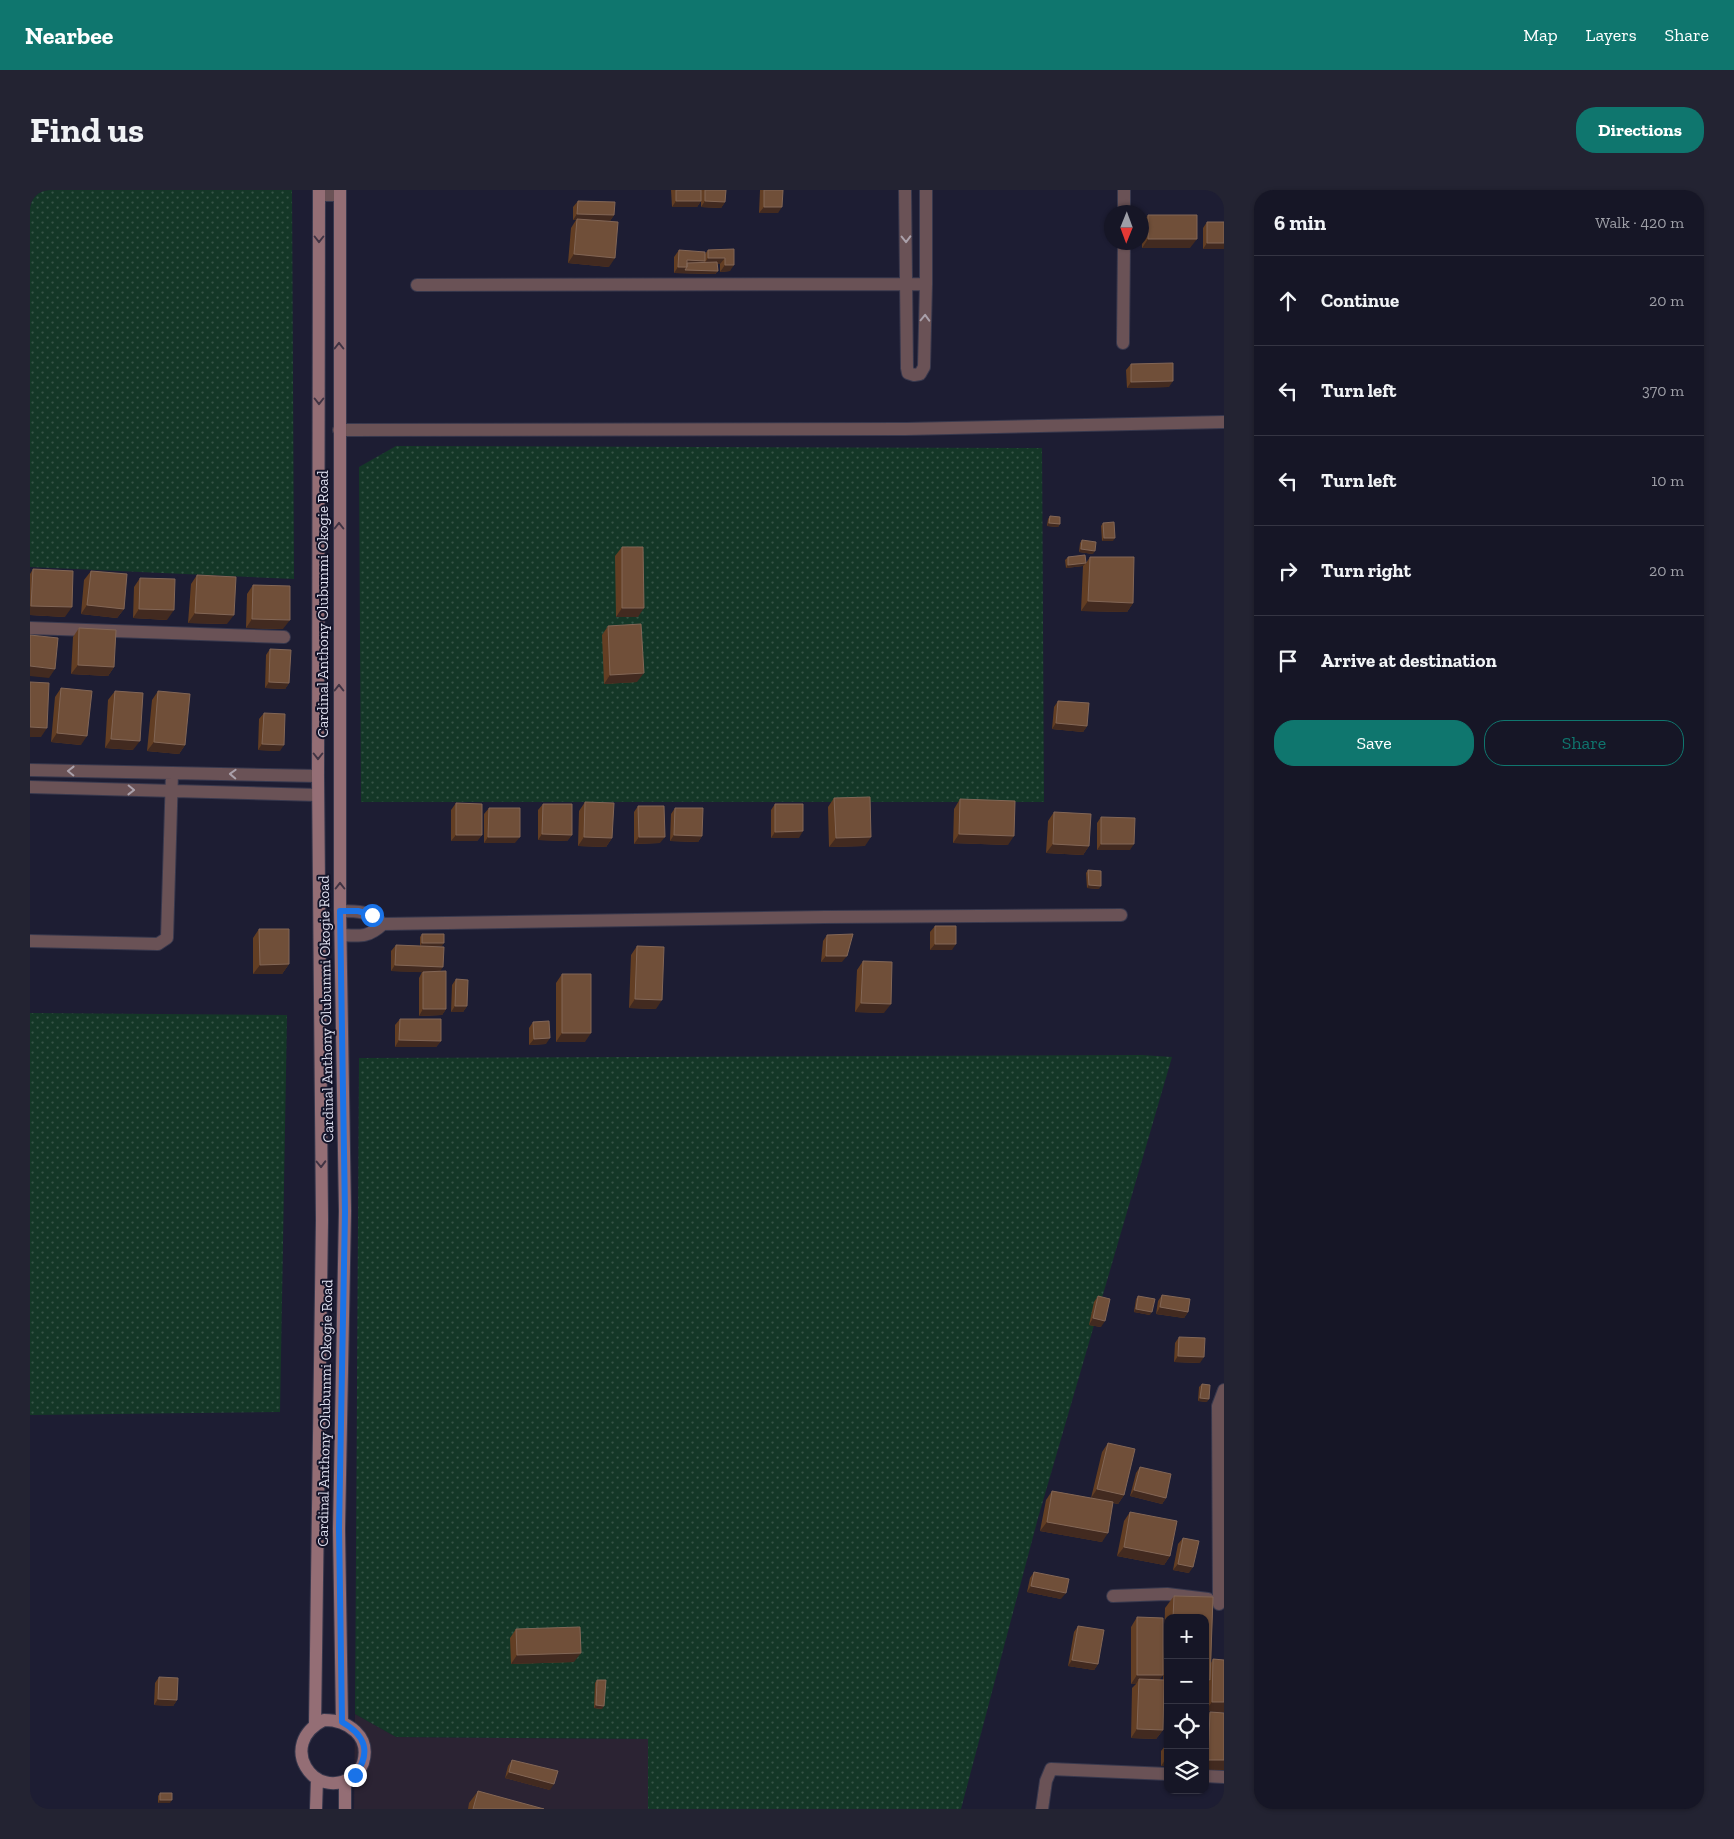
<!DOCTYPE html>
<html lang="en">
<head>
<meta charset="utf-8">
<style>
	:root { --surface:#161626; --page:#232332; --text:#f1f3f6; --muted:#9e9fa7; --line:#353543; --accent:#0f766e }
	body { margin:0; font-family:"Zilla Slab",serif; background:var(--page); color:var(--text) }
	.controls { position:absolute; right:15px; bottom:15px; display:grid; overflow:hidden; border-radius:10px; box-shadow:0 1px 4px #0004 }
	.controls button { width:45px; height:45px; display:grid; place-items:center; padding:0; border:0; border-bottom:1px solid var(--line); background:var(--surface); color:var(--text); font:25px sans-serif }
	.compass { position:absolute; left:1074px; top:15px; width:45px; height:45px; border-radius:50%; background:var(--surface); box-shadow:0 1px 4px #0004; rotate:181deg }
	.stop { position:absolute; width:15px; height:15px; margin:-11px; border:4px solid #1a73e8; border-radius:50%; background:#fff }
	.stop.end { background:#1a73e8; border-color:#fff; box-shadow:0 1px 5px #0008 }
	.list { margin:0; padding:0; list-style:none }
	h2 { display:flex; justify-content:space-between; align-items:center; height:65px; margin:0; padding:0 20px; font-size:21px }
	h2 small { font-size:16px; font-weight:400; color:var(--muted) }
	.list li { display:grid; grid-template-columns:32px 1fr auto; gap:15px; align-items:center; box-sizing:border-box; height:90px; padding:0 20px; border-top:1px solid var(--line) }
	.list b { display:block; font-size:19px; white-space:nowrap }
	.list em { font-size:16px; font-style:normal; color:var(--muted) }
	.actions { display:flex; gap:10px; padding:15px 20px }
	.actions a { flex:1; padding:11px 0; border:1px solid var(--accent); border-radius:20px; text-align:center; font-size:18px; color:var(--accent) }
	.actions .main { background:var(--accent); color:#fff }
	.icon { flex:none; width:28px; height:28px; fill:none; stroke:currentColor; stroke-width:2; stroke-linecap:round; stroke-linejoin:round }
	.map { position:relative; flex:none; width:1194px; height:1619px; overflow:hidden; border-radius:20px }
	header { display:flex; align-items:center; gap:30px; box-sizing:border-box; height:70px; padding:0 25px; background:var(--accent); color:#fff }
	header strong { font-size:24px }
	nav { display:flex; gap:28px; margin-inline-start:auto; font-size:18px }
	.intro { display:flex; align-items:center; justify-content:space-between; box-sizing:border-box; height:120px; padding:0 30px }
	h1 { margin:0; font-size:35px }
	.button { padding:12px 22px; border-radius:20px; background:var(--accent); color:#fff; font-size:18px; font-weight:700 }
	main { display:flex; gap:30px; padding:0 30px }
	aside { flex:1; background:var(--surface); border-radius:20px; box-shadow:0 1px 4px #0004 }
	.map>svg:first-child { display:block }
</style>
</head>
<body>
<header>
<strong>Nearbee</strong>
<nav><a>Map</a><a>Layers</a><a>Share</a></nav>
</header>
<div class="intro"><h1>Find us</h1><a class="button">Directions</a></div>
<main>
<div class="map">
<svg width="1194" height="1619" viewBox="0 0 1194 1619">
	<defs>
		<pattern id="grass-dots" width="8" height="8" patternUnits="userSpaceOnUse" patternTransform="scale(1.25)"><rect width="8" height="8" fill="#143727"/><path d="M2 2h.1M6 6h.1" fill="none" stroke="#365447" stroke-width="1.8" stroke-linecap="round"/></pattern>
	</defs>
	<rect width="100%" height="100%" fill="#1d1d33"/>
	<!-- commercial -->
	<path fill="#2b2333" d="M325,1524l41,23 253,2 -1,70h-294z"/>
	<!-- grass -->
	<path fill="url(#grass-dots)" d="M0,0h262l2,389 -264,-12z
		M366,256l646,2 2,354h-683l-2,-335z
		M0,823l257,2 -7,397 -250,3z
		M1112,865l30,2 -134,461 -77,291h-313v-70l-252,-2 -41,-23 4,-656z"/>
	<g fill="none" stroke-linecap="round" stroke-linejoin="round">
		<defs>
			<path id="street" d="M875,0l2,178 1,5 6,2 6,-1 4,-7 2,-83v-94
				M289,5h21
				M1094,22v-22
				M387,95l509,-1
				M1093,153l1,-101
				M309,240l567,-1 318,-7
				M0,438l254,9
				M0,580l288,6
				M0,597l288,8
				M310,721c19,0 28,0 43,13l442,-7 296,-2
				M311,745c19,1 27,3 42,-11
				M0,751l128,3 9,-6 5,-165
				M1083,1406l54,-2 41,5
				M1189,1414l-1,-198 6,-16
				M1175,1586l19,1
				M1012,1619l4,-28 5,-12 117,5"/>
			<path id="secondary" d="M310,0v721l5,300 -6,318 3,193
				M294,1530c24,0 47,16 39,43 -2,5 -6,11 -11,14 -38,25 -76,-33 -28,-57z
				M285,1535l7,-505 -4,-444 1,-586
				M286,1619l1,-30
				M315,1619v-27"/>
		</defs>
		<!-- street casing -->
		<use href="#street" stroke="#38384d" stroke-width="14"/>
		<!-- secondary casing -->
		<use href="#secondary" stroke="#38384d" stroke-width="14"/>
		<!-- street -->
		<use href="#street" stroke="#6a5256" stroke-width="12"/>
		<!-- secondary -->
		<use href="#secondary" stroke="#946e75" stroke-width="12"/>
	</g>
	<!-- wall -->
	<path fill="#633e23" d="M641,0h30v10v-10h25l-1,12 -4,6 -20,-1v-6l-4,6h-25z
		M730,0h23l-5,23h-19z
		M548,11l36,14 -4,6h-11l10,46 -41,-4 3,-35 5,-8h-3v-13z
		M1118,25l42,33h-48v-24z
		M1177,32h17v27h-21v-21z
		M704,59l-4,22 -10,1v-8h-3l1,7 -3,3 -41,-1v-16l5,-7 26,4 3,-4z
		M1101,174l38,23 -42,1 -1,-18z
		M1020,326l10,8 -2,3 -11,-1 1,-7z
		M1073,333l10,18h-11l-1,-15z
		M1052,350l11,14 -14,-2 1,-9z
		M592,357l16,70h-22l-1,-61z
		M1038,367l18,6 4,-6 43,46 -6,9 -46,-1 2,-45 -17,2 -1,-8z
		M3,379l32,48 -35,-2v-41z
		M61,381l33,38 -7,9 -36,-4 3,-34z
		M167,385l30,49 -39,-1 3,-39z
		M110,388l27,42 -34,-2 1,-31z
		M223,395l30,44 -37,-1 1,-34z
		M578,436l29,56 -33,2 -2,-49z
		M49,438l35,39 -6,9 -37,-2 2,-37z
		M240,459l19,34 -4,6 -20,-1 1,-33z
		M31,498l20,57 -30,-3 4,-45z
		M85,501l18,59 -28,-2 3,-48z
		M128,501l27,54 -6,9 -32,-3 5,-51z
		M1028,511l29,25 -4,6 -31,-3 2,-22z
		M234,523l16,38 -22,-1 1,-31z
		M804,608l31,48 -36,1 -1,-40z
		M930,609l48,46 -55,-2 1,-34z
		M555,612l27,36 -6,9 -28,-1 1,-35z
		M426,613l26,32 -5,6h-26v-31z
		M513,614l29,31 -5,6 -29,-1v-30z
		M745,614l24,34h-28v-28z
		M608,616l22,37 -26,1v-32z
		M459,618l26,35h-31v-29z
		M645,618l27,28 -4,6 -28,-1 1,-27z
		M1024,622l35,34 -6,9 -37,-2 2,-32z
		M1071,627l29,33h-33v-27z
		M1058,680l11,19 -12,-1 -1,-15z
		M905,736l17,24h-22v-18z
		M229,739l30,35 -7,10h-29v-36z
		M392,744l20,12h-11l9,26 6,37 -4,6 -23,1v-38l3,-6 -31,-1v-20l5,-6 24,1v-9z
		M797,745l15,27h-21l2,-21z
		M607,756l19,63 -27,-1 2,-53z
		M833,771l21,52 -29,-1 2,-42z
		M532,784l23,68h-29v-59z
		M426,789l11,27 -4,6h-12l1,-27z
		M370,829l41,22 -5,6h-41v-22z
		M503,832l13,22 -17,1v-17z
		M1132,1105l26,17 -4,6 -28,-4 2,-13z
		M1068,1106l3,31 -12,-2 5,-23z
		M1108,1106l12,19 -16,-3 2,-13z
		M1149,1147l21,26 -26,-1 1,-19z
		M1172,1194l5,18 -9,-1 1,-14z
		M1078,1253l16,52 -6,9 -5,-1 -11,39 -62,-11 6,-31 6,-9 39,7 11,-46z
		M1110,1277l26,31 -4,6 -32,-8 6,-23z
		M1100,1322l40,44 -6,9 -47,-9 7,-35z
		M1153,1348l6,35 -16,-3 5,-26z
		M1004,1382l27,27 -34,-7 3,-14z
		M1144,1406l39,1 -2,66 2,-4 11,1v52l-18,-1 1,7 3,-6 14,1v57l-19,-1v-82l1,3v-5l-1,1v-68h-37v72h-4v6l4,-5v75h-7v-15l4,-5 -1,-49 -1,33 -7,9 -25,-1 1,-50 4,-4h-5v-57l6,-10 26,1v57l-4,5h4l2,-72z
		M1048,1436l20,38 -4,6 -26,-4 6,-34z
		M486,1439l58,33 -63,2 -1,-26z
		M129,1487l18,23 -4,6 -19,-1 1,-22z
		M567,1490l5,29 -8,-1 1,-25z
		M482,1570l38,30 -45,-12 3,-12z
		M448,1601l66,18h-76l1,-6z
		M130,1603l10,10h-12v-7z"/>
	<!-- shaded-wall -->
	<path fill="#422a20" d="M646,11h25l-4,6h-25z
		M675,11l20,1 -4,6 -20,-1z
		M734,17h18l-4,6h-19z
		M547,24l37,1 -4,6 -37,-1z
		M1118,49h49l-7,9h-48z
		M1177,53h17v6h-21z
		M544,64l41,4 -6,9 -41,-4z
		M678,68h17l-5,6h-16z
		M657,70l18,1 -5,6 -15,-1z
		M695,75h9l-4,6 -10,1z
		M648,77l40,4 -3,3 -41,-1z
		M1143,191l-4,6 -42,1 4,-6z
		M1019,333l11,1 -2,3 -11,-1z
		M1074,348h11l-2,3h-11z
		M1051,359l14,2 -2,3 -14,-2z
		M1056,373l-3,3 -17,2 2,-3z
		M1058,411l45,2 -6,9 -46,-1z
		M57,415l37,4 -7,9 -36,-4z
		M1,416l41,1 -7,10 -35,-2v-8z
		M592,418h22l-6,9h-22z
		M109,419l35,1 -7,10 -34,-2z
		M165,423l39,2 -7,9 -39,-1z
		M222,429l38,1 -7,9 -37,-1z
		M48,475l36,2 -6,9 -37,-2z
		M0,476l25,3 -6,9 -19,-2z
		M614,483l-7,9 -33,2 6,-9z
		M239,492l20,1 -4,6 -20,-1z
		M1026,533l31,3 -4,6 -31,-3z
		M0,537l17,1 -6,9h-11z
		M27,543l30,3 -6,9 -30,-3z
		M81,549l29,2 -7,9 -28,-2z
		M124,552l31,3 -6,9 -32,-3z
		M232,554l22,1 -4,6 -22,-1z
		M773,641l-4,7h-28l4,-6z
		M512,644l30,1 -5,6 -29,-1z
		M929,644l55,2 -6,9 -55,-2z
		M426,645h26l-5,6h-26z
		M644,645l28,1 -4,6 -28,-1z
		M458,647h32l-5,6h-31z
		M554,647l28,1 -6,9 -28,-1z
		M609,647h26l-5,6 -26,1z
		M841,647l-6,9 -36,1 7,-9z
		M1023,654l36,2 -6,9 -37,-2z
		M1071,654h33l-4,6h-33z
		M1059,695l12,1 -2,3 -12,-1z
		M392,753h22l-2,3h-22z
		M905,754h21l-4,6h-22z
		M796,766h21l-5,6h-21z
		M259,774l-7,10h-29l7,-9z
		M365,775l48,2 -4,6 -48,-2z
		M605,809l27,1 -6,9 -27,-1z
		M831,813l30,1 -7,9 -29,-1z
		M425,816h12l-4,6h-12z
		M393,819h23l-4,6 -23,1z
		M532,843h29l-6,9h-29z
		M520,848l-4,6 -17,1 5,-6z
		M369,850l42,1 -5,6h-41z
		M1130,1117l28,5 -4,6 -28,-4z
		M1106,1119l16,3 -2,3 -16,-3z
		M1063,1128l12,3 -4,6 -12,-2z
		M1148,1166l26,1 -4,6 -26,-1z
		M1170,1208l9,1 -2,3 -9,-1z
		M1067,1299l27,6 -6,9 -27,-6z
		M1104,1300l32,8 -4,6 -32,-8z
		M1017,1332l61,11 -6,9 -62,-11z
		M1094,1357l46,9 -6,9 -47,-9z
		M1148,1374l15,3 -4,6 -16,-3z
		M1001,1396l35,7 -5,6 -34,-7z
		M551,1463l-7,9 -63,2 6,-9z
		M1042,1470l26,4 -4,6 -26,-4z
		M1107,1485h26l-7,9 -17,-5 -3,5h-5z
		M1175,1489l5,1 -5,6z
		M1138,1493v7h-6z
		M128,1509l19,1 -4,6 -19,-1z
		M1182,1512h12v10l-19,-1z
		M566,1515l8,1 -2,3 -8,-1z
		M1107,1539l26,1 -7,9 -25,-1z
		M1135,1570h3v6h-7z
		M1178,1570h16v10l-19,-1v-5z
		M479,1582l45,12 -4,6 -45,-12z
		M130,1610h12l-2,3h-12z"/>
	<!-- building -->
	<path fill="#704f39" stroke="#826656" d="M646,0h25v11h-25z
		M675,0h21l-1,12 -20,-1z
		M734,0h19l-1,17h-18z
		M548,11l37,1 -1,13 -37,-1z
		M1118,25h49v24h-49z
		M547,29l41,3 -3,36 -41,-4z
		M1177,32h17v21h-17z
		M704,59v16h-9v-7h-17v-8z
		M649,60l26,2v9l-18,-1v7h-9z
		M687,72l1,9 -33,-1 2,-3v-4z
		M1143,173v18l-42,1v-18z
		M1020,326l10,1v7l-11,-1z
		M1084,332l1,16h-11l-1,-15z
		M1052,350l14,2 -1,9 -14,-2z
		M592,357h21l1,61h-22z
		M1055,365l1,8 -18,2v-8z
		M1060,367h44l-1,46 -45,-2z
		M3,379l40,2 -1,36 -41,-1z
		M61,381l36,3 -3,35 -37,-4z
		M167,385l39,2 -2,38 -39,-2z
		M110,388l35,1 -1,31 -35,-1z
		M223,395l37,1v34l-38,-1z
		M611,434l3,49 -34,2 -2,-49z
		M49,438l37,2 -2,37 -36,-2z
		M0,445l28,3 -3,31 -25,-3z
		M240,459l21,1 -2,33 -20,-1z
		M0,492l19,1 -2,45 -17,-1z
		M31,498l31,3 -5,45 -30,-3z
		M85,501l28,2 -3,48 -29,-2z
		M128,501l32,3 -5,51 -31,-3z
		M1028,511l31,2 -2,23 -31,-3z
		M234,523l21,1 -1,31 -22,-1z
		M840,607l1,40 -35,1 -2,-40z
		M930,609l55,2 -1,35 -55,-2z
		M555,612l29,1 -2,35 -28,-1z
		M426,613l26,1v31h-26z
		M513,614h29v31l-30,-1z
		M745,614h28v27l-28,1z
		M608,616h26l1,31h-26z
		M459,618h31v29h-32z
		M645,618h28l-1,28 -28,-1z
		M1024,622l37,2 -2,32 -36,-2z
		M1071,627l34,1 -1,26h-33z
		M1058,680l13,1v15l-12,-1z
		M905,736h21v18h-21z
		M229,739h30v35l-29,1z
		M392,744h22v9h-22z
		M823,744l-6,22h-21l1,-21z
		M366,755l48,2 -1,20 -48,-2z
		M607,756l27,1 -2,53 -27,-1z
		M833,771l29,1 -1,42 -30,-1z
		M416,781v38h-23v-37z
		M532,784h29v59h-29z
		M426,789l12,1 -1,26h-12z
		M370,829h41v22l-42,-1z
		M519,831l1,17 -16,1 -1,-17z
		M1132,1105l28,4 -2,13 -28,-5z
		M1068,1106l12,3 -5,22 -12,-3z
		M1108,1106l17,3 -3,13 -16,-3z
		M1149,1147l26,1 -1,19 -26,-1z
		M1172,1194l8,1 -1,14 -9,-1z
		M1078,1253l27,6 -11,46 -27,-6z
		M1110,1277l31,7 -5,24 -32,-8z
		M1022,1301l61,11 -5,31 -61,-11z
		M1100,1322l47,9 -7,35 -46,-9z
		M1153,1348l16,3 -6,26 -15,-3z
		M1004,1382l35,7 -3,14 -35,-7z
		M1144,1406l39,1 -3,83 -5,-1v-61h-32z
		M1107,1427l26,1v57h-26z
		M1048,1436l26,4 -6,34 -26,-4z
		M550,1437l1,26 -64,2 -1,-26z
		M1183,1469l11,1v42h-12z
		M129,1487l19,1 -1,22 -19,-1z
		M1109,1489l25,1 -1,50 -26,-1z
		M567,1490h9l-2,26 -8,-1z
		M1175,1497l2,49h-2z
		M1180,1522l14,1v47h-16z
		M1136,1555h2v15h-3z
		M482,1570l46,11 -4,13 -45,-12z
		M448,1601l66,18h-71z
		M130,1603h12v7h-12z"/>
	<!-- one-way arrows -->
	<defs><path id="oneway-chevron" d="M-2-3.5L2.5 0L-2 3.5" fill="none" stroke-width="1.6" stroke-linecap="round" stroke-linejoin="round" transform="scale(1.25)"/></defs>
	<g stroke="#413444">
		<use href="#oneway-chevron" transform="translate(289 49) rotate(90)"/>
		<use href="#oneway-chevron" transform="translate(309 156) rotate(-90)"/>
		<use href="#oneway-chevron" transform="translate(289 211) rotate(90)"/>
		<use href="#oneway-chevron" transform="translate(309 336) rotate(-90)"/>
		<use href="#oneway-chevron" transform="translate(309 498) rotate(-90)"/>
		<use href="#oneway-chevron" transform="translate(288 566) rotate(90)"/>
		<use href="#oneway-chevron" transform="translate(310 696) rotate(-90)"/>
		<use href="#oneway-chevron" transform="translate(291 974) rotate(89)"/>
	</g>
	<g stroke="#aaa0aa">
		<use href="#oneway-chevron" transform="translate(876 49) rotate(89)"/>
		<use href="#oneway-chevron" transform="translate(895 128) rotate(-88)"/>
		<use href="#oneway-chevron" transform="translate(41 581) rotate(-179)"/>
		<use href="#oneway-chevron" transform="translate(203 584) rotate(-178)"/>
		<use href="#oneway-chevron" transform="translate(101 600) rotate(1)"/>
	</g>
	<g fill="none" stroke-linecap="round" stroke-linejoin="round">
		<!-- route -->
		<path stroke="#1a73e8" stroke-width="6" d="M325,1585c17,-23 10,-40 -13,-53l-3,-194 6,-316 -5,-301h18l14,4"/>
	</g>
	<g text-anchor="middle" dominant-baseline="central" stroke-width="4" stroke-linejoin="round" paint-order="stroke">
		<!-- street labels -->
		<g font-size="15" fill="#dedfef" stroke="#141429">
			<text transform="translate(293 414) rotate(-90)">Cardinal Anthony Olubunmi Okogie Road</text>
			<text transform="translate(296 819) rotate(-91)">Cardinal Anthony Olubunmi Okogie Road</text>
			<text transform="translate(295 1223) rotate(-89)">Cardinal Anthony Olubunmi Okogie Road</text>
		</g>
	</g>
</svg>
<div class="controls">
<button>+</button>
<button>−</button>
<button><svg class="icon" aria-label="locate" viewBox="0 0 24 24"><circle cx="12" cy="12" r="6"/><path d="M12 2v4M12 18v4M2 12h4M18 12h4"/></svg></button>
<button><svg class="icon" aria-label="layers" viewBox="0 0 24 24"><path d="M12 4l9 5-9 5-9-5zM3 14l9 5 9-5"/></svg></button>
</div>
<svg class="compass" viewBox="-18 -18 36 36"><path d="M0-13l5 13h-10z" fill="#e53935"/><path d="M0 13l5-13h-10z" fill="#9e9fa7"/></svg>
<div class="stop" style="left:342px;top:725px"></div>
<div class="stop end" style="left:325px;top:1585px"></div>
</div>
<aside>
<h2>6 min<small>Walk · 420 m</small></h2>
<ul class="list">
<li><svg class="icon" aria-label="ahead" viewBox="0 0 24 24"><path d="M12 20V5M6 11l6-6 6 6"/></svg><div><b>Continue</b></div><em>20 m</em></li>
<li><svg class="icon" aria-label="left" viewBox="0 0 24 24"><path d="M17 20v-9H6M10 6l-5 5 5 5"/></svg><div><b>Turn left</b></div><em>370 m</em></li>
<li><svg class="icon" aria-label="left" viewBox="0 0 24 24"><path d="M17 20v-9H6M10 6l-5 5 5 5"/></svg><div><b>Turn left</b></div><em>10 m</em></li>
<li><svg class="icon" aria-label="right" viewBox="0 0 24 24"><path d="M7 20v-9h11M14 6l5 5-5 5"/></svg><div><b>Turn right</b></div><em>20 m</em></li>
<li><svg class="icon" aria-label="arrive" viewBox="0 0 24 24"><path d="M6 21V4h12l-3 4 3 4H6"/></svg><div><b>Arrive at destination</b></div></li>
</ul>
<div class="actions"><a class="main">Save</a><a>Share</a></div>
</aside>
</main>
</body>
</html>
